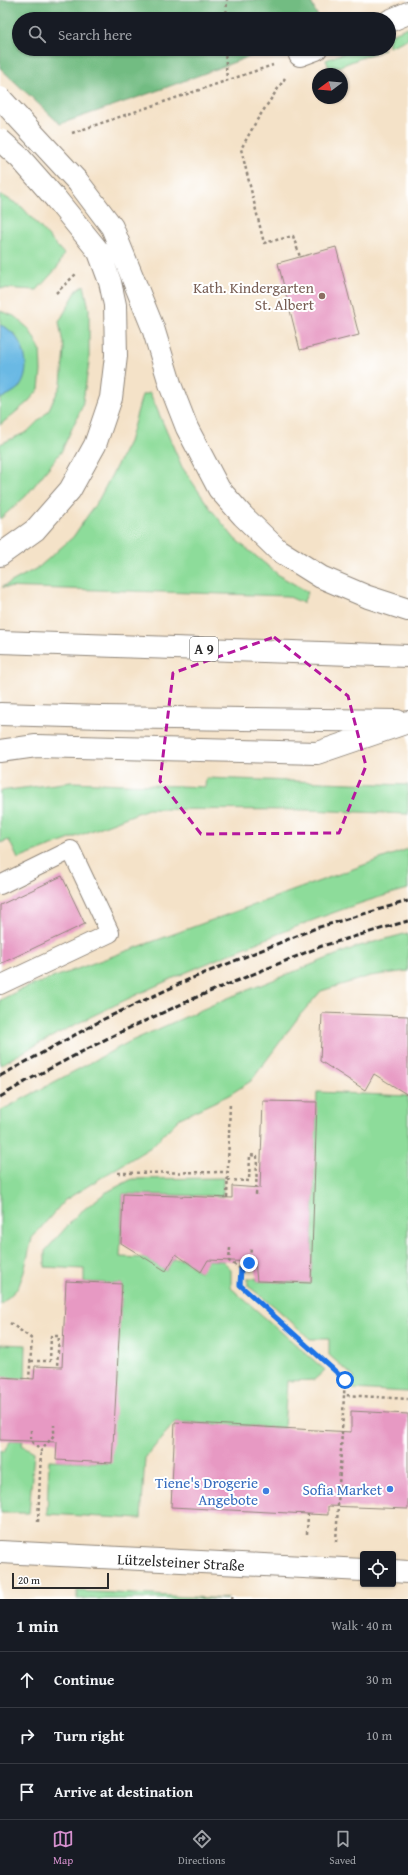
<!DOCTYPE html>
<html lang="en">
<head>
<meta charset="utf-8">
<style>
	:root { --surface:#171b24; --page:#242831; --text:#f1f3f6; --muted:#9ea1a6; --line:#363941; --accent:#d690ce }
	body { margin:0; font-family:"Gentium Book Plus",serif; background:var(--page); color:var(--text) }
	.controls { position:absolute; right:12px; bottom:12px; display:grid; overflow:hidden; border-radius:4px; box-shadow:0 1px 3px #0004 }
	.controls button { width:36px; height:36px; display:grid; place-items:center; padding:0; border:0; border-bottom:1px solid var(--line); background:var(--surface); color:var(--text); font:20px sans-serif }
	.compass { position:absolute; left:312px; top:68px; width:36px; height:36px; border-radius:50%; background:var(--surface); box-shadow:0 1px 3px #0004; rotate:254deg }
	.scale { position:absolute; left:12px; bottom:10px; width:97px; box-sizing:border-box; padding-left:4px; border:2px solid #2b2b2b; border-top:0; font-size:11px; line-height:14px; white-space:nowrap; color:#2b2b2b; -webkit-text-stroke:3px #fff; paint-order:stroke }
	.stop { position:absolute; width:12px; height:12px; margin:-9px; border:3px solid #1a73e8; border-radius:50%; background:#fff }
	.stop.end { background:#1a73e8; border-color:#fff; box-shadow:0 1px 4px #0008 }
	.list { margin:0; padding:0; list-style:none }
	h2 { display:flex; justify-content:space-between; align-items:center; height:52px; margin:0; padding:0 16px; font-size:17px }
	h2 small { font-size:13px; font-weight:400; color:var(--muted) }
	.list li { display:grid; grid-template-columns:26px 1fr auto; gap:12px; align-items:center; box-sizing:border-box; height:56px; padding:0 16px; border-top:1px solid var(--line) }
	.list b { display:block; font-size:15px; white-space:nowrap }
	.list em { font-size:13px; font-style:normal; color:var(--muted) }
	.icon { flex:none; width:22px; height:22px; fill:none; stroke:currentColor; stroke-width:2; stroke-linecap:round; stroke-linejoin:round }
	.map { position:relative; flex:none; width:408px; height:1599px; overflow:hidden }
	.search { position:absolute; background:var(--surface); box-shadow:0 1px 3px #0004; left:12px; right:12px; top:12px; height:44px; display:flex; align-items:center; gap:10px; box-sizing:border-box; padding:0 14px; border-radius:22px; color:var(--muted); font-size:15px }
	.sheet { height:220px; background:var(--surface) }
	nav { display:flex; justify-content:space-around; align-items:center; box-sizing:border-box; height:56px; border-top:1px solid var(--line); background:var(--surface); font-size:11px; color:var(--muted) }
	nav a { display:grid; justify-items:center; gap:2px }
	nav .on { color:var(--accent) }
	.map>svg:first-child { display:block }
</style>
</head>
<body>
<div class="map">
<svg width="408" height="1599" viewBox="0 0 408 1599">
	<rect width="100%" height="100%" fill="#fff"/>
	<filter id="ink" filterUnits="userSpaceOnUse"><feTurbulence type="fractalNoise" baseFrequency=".025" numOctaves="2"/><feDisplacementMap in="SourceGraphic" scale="8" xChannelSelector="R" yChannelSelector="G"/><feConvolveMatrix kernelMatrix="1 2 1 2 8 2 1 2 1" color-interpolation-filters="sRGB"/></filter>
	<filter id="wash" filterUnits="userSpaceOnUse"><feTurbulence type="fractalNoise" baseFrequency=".012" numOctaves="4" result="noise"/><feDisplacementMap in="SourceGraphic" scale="16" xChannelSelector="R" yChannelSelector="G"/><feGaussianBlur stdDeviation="0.9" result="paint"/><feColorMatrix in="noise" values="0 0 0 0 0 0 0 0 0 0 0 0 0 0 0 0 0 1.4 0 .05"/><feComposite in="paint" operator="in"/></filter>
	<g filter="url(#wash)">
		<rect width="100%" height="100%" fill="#f4e2c8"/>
		<!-- green -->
		<path fill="#8ddc9a" stroke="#5c8462" d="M408,27v12l-19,8v-12z
			M353,49h31l-54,21 -4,-10z
			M0,194l22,13 42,47 -7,14 -20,22 -37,-2z
			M84,285l5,24v54l-7,44 -21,45 -35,44 -26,23v-75l27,-12 21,-21 13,-26 3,-36 -5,-27 18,-32z
			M0,311l14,5 15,13 11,20 1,22 -2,18 -11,13 -28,23v-26l20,-12 -4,-52 -16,-10z
			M150,393l32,74 28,41 25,31 45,37 28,16 -5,11 -16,-7 -285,-9 37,-20 34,-30 26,-38 30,-57 13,-47z
			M206,778l202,7v30l-1,-1 -99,-4 -160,-1 -130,50 -9,-19 -9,3v-52l71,-9 134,5z
			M408,849v40c-53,14 -106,35 -157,56 -86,35 -170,74 -251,120v-65l22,-11z
			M408,933v38l-38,5 -49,15 -21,24 -49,66 -22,14 -49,23 -29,29 -86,53 -33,38 -8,34 -6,16 -18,17v-194l129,-69 99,-44 128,-51z
			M317,1092l91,4v296l-55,-3 1,-12 -25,-22v-16h-19l-35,-32 -27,-21v-8h8l1,3 54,2z
			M223,1178v18l-100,-2 -3,63 25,1 21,13 7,-12h10l17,13 8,-12 15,1 8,8v19l94,82 -11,10 -27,1 -3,47 -109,-6 -30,36 -4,61 -94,-5 2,-54 62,3 11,-179 -38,-2v-13l-39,-2v-16l33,-37 27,-21 27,-14z
			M0,1344l26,1 -1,34 -25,-2z
			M11,1440l12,1 -1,4 12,7 -5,61h-29v-63l4,2z
			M77,1591l151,8h-151z"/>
		<!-- forest -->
		<path fill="#72bc82" stroke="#4e7456" d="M0,0h310l9,19h-300v30h251l-108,40 -102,35 -60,-56z"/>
		<!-- water -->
		<path fill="#6ab9e4" stroke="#4a7288" d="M0,325c22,7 33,41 21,60 -4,6 -15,11 -21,14z"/>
		<g id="blocks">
			<!-- building -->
			<path fill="#e799c3" d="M336,247l23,88 -59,15 -22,-87z
				M62,876l23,48 -85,40v-59z
				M322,1013l86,3v79l-34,-21 -9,16 -45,-29z
				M263,1101l54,1 -6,181 -54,-2 -2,-19 -47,-2 -7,12 -25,-18 -10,17 -45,-28 2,-49 109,4v-12l28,2z
				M66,1281l56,3 -10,179 -56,-3 1,-18 -57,-2v-63l34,2 1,-13 27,1z
				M351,1411l57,3v95l-80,-3v9l-157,-8 4,-85 176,10z"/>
		</g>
	</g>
	<g filter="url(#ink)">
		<use href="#blocks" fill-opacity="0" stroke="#90867a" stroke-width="1"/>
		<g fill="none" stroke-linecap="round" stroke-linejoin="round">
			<defs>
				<path id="service" d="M0,885l71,-35 39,83 -110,52"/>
				<path id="minor" d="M389,21l19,-8
					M300,55l16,-6
					M0,1552l363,18
					M393,1571l15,1"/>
				<path id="motorway" d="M78,182l34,45 41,101 18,59 16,41 32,61 24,27 35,34 43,27 47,20 40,13
					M0,555l35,-25 35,-40 25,-45 16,-47 5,-42 -1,-51 -5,-23 -11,-30 -43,-53
					M0,642l408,14
					M0,714l102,3 295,4
					M0,751l36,-5 281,7 91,-31"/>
			</defs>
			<!-- service casing -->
			<use href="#service" stroke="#90867a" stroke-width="20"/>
			<!-- minor casing -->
			<use href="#minor" stroke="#90867a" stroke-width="24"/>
			<!-- motorway casing -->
			<use href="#motorway" stroke="#90867a" stroke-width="24"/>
			<!-- path -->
			<path stroke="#90867a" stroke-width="2.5" stroke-dasharray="3 3" stroke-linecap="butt" d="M226,19l1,-19
				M225,49l2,32
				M285,78l-28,42 -16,29 23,94 29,-7 7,21
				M72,133l201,-68
				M56,293l21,-20
				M118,1173l110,-1
				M228,1180l21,1 1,-26 7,1 -1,39
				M227,1198l3,-96
				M230,1248l-1,13 12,8 8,-6 2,-14
				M241,1269l-1,16 105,95 -1,15
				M10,1323l22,16 -3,40
				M31,1361h19l1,-25h8l-2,31
				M31,1430v11l10,10 13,-16v-10
				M38,1522l3,-71
				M307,1534l1,-20
				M336,1542l8,-147 64,4
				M232,1599l1,-6"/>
			<!-- service -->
			<use href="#service" stroke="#fff" stroke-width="18"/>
			<!-- minor -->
			<use href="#minor" stroke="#fff" stroke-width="22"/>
			<!-- motorway -->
			<use href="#motorway" stroke="#fff" stroke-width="22"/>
			<!-- rail -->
			<path stroke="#2b2b2b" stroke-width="3" stroke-dasharray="6 3" stroke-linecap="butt" d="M0,1076l104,-57 86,-40 126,-51 92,-27
				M0,1097l30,-18 82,-43 85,-39 125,-51 86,-25"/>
			<defs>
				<path id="motorway-bridge" d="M0,98l78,84
					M0,140l20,18 36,41"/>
			</defs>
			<!-- motorway-bridge casing -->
			<use href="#motorway-bridge" stroke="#90867a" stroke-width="24" stroke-linecap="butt"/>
			<!-- motorway-bridge -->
			<use href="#motorway-bridge" stroke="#fff" stroke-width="22"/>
		</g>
	</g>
	<g fill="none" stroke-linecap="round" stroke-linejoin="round" filter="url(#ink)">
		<!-- route -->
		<path stroke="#1a73e8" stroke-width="5" d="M249,1263l-8,6 -1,16 105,95"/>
	</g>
	<!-- marked area -->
	<path fill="none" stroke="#b5179e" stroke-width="3" stroke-dasharray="8 5" stroke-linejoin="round" d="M274,637l74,59 18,70 -27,67 -138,1 -41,-53 13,-108z"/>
	<!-- markers -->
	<circle fill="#8d6e63" stroke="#fff" stroke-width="1.5" cx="322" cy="296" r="4"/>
	<g fill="#3f7fe0" stroke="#fff" stroke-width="1.5">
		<circle cx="390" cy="1489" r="4"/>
		<circle cx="266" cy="1491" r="4"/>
	</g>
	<g text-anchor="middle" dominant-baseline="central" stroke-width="4" stroke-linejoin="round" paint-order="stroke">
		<!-- shield labels -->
		<rect fill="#fff" stroke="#6b6b6b" stroke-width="1" x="190" y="637" width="28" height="24" rx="3"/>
		<g font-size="14" font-weight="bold" fill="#2b2b2b">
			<text x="204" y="649">A 9</text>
		</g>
		<!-- education labels -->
		<g font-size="15" fill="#785e54" stroke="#fff" text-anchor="end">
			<text x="314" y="287">Kath. Kindergarten<tspan x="314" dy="17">St. Albert</tspan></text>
		</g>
		<!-- shop labels -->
		<g font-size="15" fill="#366cbe" stroke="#fff" text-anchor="end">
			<text x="258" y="1482">Tiene's Drogerie<tspan x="258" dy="17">Angebote</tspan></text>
			<text x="382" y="1489">Sofia Market</text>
		</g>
		<!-- street labels -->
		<g font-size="15" fill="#2b2b2b" stroke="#fff">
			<text transform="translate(181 1562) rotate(3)">Lützelsteiner Straße</text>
		</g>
	</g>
</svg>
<div class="controls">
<button><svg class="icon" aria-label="locate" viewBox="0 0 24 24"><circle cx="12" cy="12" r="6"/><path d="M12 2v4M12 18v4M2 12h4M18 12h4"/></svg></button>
</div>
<svg class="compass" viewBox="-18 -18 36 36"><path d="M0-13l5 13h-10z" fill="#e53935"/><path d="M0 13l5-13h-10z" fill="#9ea1a6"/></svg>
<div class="scale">20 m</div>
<div class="stop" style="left:345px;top:1380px"></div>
<div class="stop end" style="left:249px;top:1263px"></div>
<div class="search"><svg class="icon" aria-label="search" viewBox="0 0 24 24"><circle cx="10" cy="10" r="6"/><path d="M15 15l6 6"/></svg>Search here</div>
</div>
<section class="sheet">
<h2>1 min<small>Walk · 40 m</small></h2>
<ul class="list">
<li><svg class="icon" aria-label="ahead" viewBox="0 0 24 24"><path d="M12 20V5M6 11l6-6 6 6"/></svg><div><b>Continue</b></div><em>30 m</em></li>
<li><svg class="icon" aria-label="right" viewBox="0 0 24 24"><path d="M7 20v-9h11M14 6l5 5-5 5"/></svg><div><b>Turn right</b></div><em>10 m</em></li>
<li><svg class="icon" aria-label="arrive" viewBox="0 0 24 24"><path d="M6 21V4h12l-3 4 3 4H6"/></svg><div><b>Arrive at destination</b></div></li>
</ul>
</section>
<nav>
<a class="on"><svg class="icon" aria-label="map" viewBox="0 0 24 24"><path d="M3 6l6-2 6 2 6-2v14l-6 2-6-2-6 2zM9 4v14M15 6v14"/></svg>Map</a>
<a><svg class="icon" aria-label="directions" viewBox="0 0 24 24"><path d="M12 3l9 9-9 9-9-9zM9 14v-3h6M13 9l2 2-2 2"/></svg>Directions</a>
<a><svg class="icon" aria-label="saved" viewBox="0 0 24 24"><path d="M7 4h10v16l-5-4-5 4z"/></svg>Saved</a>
</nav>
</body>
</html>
